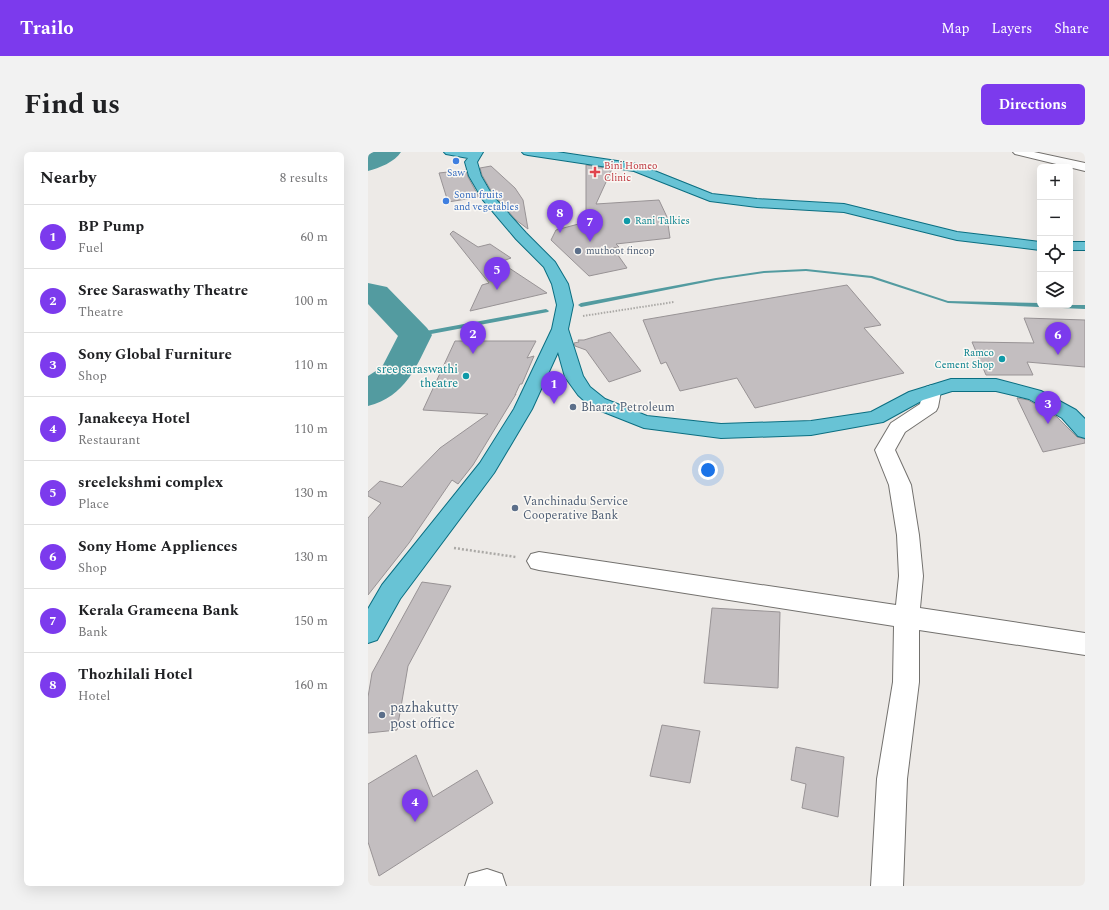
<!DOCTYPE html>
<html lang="en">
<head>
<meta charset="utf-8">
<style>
	:root { --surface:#fff; --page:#f2f2f2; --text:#202124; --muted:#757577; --line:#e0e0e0; --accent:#7c3aed }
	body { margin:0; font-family:Spectral,serif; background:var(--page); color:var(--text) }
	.controls { position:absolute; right:12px; top:12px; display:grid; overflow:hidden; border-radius:6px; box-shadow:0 4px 16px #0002 }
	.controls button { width:36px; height:36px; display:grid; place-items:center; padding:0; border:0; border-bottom:1px solid var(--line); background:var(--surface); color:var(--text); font:20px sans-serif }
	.you { position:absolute; left:340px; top:318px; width:14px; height:14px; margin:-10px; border:3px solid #fff; border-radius:50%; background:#1a73e8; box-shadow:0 0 0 6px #1a73e833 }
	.badge { display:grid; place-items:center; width:26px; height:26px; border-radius:50%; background:var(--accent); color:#fff; font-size:13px; font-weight:700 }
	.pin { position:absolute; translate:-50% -33px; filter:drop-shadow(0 1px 2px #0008) }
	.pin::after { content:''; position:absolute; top:21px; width:14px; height:12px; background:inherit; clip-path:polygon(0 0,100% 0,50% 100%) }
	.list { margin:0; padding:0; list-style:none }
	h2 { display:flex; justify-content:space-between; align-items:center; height:52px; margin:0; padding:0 16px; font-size:17px }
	h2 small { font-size:13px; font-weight:400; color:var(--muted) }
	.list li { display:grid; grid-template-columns:26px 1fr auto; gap:12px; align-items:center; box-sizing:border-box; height:64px; padding:0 16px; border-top:1px solid var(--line) }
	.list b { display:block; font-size:15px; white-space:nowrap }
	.list p { margin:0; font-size:13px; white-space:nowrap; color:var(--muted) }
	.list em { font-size:13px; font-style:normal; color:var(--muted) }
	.icon { flex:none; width:22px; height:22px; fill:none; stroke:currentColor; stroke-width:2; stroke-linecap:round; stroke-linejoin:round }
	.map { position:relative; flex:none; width:717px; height:734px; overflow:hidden; border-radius:6px }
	header { display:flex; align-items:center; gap:24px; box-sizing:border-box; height:56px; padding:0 20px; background:var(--accent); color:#fff }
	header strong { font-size:19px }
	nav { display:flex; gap:22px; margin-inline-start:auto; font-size:14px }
	.intro { display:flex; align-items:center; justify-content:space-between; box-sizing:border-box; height:96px; padding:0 24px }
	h1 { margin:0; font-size:28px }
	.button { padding:10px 18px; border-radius:6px; background:var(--accent); color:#fff; font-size:14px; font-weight:700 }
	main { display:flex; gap:24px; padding:0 24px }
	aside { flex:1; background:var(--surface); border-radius:6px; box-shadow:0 4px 16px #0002 }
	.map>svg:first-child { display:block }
</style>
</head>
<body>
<header>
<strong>Trailo</strong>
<nav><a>Map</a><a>Layers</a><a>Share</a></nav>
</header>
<div class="intro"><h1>Find us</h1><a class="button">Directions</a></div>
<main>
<aside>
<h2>Nearby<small>8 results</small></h2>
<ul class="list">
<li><span class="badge">1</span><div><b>BP Pump</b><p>Fuel</p></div><em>60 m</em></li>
<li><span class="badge">2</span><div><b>Sree Saraswathy Theatre</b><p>Theatre</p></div><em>100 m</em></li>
<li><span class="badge">3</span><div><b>Sony Global Furniture</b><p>Shop</p></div><em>110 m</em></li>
<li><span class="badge">4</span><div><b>Janakeeya Hotel</b><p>Restaurant</p></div><em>110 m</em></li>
<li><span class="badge">5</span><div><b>sreelekshmi complex</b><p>Place</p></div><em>130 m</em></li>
<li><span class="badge">6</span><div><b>Sony Home Appliences</b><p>Shop</p></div><em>130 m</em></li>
<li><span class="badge">7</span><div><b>Kerala Grameena Bank</b><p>Bank</p></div><em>150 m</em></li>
<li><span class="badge">8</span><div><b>Thozhilali Hotel</b><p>Hotel</p></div><em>160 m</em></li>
</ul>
</aside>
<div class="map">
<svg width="717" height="734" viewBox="0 0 717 734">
	<rect width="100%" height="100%" fill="#edeae7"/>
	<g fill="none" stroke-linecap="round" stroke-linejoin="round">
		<!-- stream -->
		<path fill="#539ba0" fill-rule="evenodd" d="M438,117l66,7 76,25 92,2v2h45v4l-137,-6 -77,-25 -65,-7 -42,2 -48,7 -135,27 -3,-2 3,-2 135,-25 48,-7z
			M178,157l3,2 -1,1 -133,25 -3,-2 3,-2z"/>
		<!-- river -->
		<path fill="#539ba0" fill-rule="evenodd" d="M5,0h28c-6,10 -22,16 -33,19v-16z
			M0,131l19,4 40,41 5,7c-16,32 -26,61 -64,71v-30l14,-9 16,-31 -30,-32z"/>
	</g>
	<!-- building -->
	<path fill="#c3bec0" stroke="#989395" d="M218,13l26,4 -16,35 63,-4 8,17 3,21 -54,6 3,3 -6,1 14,20 -38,8 -38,-36 5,-10 30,-8z
		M123,14l24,22 8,12 5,29 -12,-9 -23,-26 -11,-19 -2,-7z
		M98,18l2,7 11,20 -31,5 -9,-29z
		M85,79l25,16 12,-3 21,14 -11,4 47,31 -77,18 12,-26 7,-2 -39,-49z
		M479,133l34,40 -17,3 40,45 -149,35 -18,-30 -57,13 -14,-29 -5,2 -18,-44z
		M656,166l61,2v47l-58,-5 6,13h-47l-14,-33 62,1z
		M242,180l31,39 -32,11 -23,-32 -11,-4 -1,-3 5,-1 -1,-2h6z
		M87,189h81l-9,17 7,-2 -12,28h-2l-5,11 1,-1 -43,71 -15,19 -6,-4 -43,63 -41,52v-77l13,-15 -13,-7v-4l12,-11 22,6 38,-39 48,-34 -65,-4z
		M649,246l11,2 29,17 20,20 8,2v4l-42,9z
		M54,430l29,4 -43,80 -11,64 -29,3v-36l4,-24z
		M344,456l68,4 -2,76 -74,-5z
		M294,573l38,6 -10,52 -40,-7z
		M428,595l48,10 -6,60 -36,-9 4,-24 -15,-4z
		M48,603l17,42 44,-27 16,33 -114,73 -11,-34v-58z"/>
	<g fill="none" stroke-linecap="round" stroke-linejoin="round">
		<defs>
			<path id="minor" d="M645,0h21l51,11v8l-70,-17z
				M564,233l6,2 3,4 -3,16 -2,4 -31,21 -10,18 16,35 8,50 4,41 -3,32 165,25v22l-166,-25v52l-12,97 -4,107h-32l6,-107 16,-97 1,-56 -355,-56 -8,-2 -4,-7 4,-7 8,-2 357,53 3,-29 -2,-41 -8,-50 -14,-35 16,-27 29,-19 3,-13 3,-4z
				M119,717l15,5 4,12h-41l4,-12z"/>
			<path id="major" d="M76,0h39l-6,10 4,14 11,19 34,38 29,29 13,22 5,21 -5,24 15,47 7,11 15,12 42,17 74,8 90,-3 60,-9 38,-20 42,-13h45l45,12 35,19 9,9v19l-7,-2 -16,-18 -33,-19 -33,-8h-44l-29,9 -40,22 -72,13 -90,3 -77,-10 -53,-21 -13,-12 -13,-18 -7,-25 -26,57 -38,64 -94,126 -23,41 -9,3v-34l14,-24 98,-122 34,-54 38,-80 5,-24 -5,-21 -8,-17 -28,-28 -33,-39 -14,-24 -4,-14 3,-4 -22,-4z
				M154,0h35l80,12 75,30 45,5 87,5 113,28 83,10v8l-83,-10 -113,-28 -87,-5 -47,-6 -76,-30 -106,-16 -4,-1z
				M702,90h15v8h-15z"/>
		</defs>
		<!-- minor casing -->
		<use href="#minor" stroke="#73716e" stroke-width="2"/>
		<!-- major casing -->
		<use href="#major" stroke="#0b6e81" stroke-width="2"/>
		<!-- path-far1 -->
		<path stroke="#aba9a6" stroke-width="2" stroke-dasharray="1.5 1.5" stroke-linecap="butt" d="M215,164l91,-14"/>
		<!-- path -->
		<path stroke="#aba9a6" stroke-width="2.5" stroke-dasharray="2 2" stroke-linecap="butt" d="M86,396l62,9"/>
		<!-- minor -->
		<use href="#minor" fill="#fff" fill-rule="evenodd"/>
		<!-- major -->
		<use href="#major" fill="#68c3d5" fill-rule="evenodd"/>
	</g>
	<!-- markers -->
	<g fill="#3f7fe0" stroke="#faf8f4" stroke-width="1.5">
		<circle cx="88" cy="9" r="4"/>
		<circle cx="78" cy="49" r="4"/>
	</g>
	<path fill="#e0444e" stroke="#faf8f4" stroke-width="1.5" d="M225 14h4v4h4v4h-4v4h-4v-4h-4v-4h4z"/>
	<g fill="#0f9aa8" stroke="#faf8f4" stroke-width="1.5">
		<circle cx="259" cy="69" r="4"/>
		<circle cx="634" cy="207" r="4"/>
		<circle cx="98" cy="224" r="4"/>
	</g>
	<g fill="#5c6f8a" stroke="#faf8f4" stroke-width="1.5">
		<circle cx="210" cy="99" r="4"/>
		<circle cx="205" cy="255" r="4"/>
		<circle cx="147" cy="356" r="4"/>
		<circle cx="14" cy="563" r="4"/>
	</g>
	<g text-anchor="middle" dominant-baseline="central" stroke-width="3" stroke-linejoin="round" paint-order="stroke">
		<!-- far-health labels -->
		<g font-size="10" fill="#be3a42" stroke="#faf8f4" text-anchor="start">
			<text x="236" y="14">Bini Homeo<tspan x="236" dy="12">Clinic</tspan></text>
		</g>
		<!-- far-shop labels -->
		<g font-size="10" fill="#366cbe" stroke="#faf8f4">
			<text x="88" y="21">Saw</text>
			<text x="86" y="43" text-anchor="start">Sonu fruits<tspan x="86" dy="12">and vegetables</tspan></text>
		</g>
		<!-- far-culture labels -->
		<g font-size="10" fill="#0d838f" stroke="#faf8f4" text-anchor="start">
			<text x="267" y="69">Rani Talkies</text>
			<text x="626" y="201" text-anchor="end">Ramco<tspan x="626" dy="12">Cement Shop</tspan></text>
		</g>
		<!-- far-service labels -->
		<g font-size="10" fill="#4e5e75" stroke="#faf8f4" text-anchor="start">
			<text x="218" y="99">muthoot fincop</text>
		</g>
		<!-- culture labels -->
		<g font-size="12" fill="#0d838f" stroke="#faf8f4" text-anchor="end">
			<text x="90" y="217">sree saraswathi<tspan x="90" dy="14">theatre</tspan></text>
		</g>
		<!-- service labels -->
		<g font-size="12" fill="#4e5e75" stroke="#faf8f4" text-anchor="start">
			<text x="213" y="255">Bharat Petroleum</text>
			<text x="155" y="349">Vanchinadu Service<tspan x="155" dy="14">Cooperative Bank</tspan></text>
		</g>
		<!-- near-service labels -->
		<g font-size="14" fill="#4e5e75" stroke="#faf8f4" text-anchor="start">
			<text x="22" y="555">pazhakutty<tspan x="22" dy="16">post office</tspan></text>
		</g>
	</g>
</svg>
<div class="controls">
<button>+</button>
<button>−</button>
<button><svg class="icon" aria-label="locate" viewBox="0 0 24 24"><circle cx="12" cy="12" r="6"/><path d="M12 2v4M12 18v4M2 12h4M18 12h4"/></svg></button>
<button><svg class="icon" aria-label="layers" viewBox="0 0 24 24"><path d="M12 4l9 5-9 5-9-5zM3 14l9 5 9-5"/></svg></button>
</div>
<div class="you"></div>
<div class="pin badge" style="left:186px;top:252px">1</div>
<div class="pin badge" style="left:105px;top:202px">2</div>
<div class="pin badge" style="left:680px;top:272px">3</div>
<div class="pin badge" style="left:47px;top:670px">4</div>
<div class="pin badge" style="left:129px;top:138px">5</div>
<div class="pin badge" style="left:690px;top:203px">6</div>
<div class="pin badge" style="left:222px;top:90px">7</div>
<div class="pin badge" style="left:192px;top:81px">8</div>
</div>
</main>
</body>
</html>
